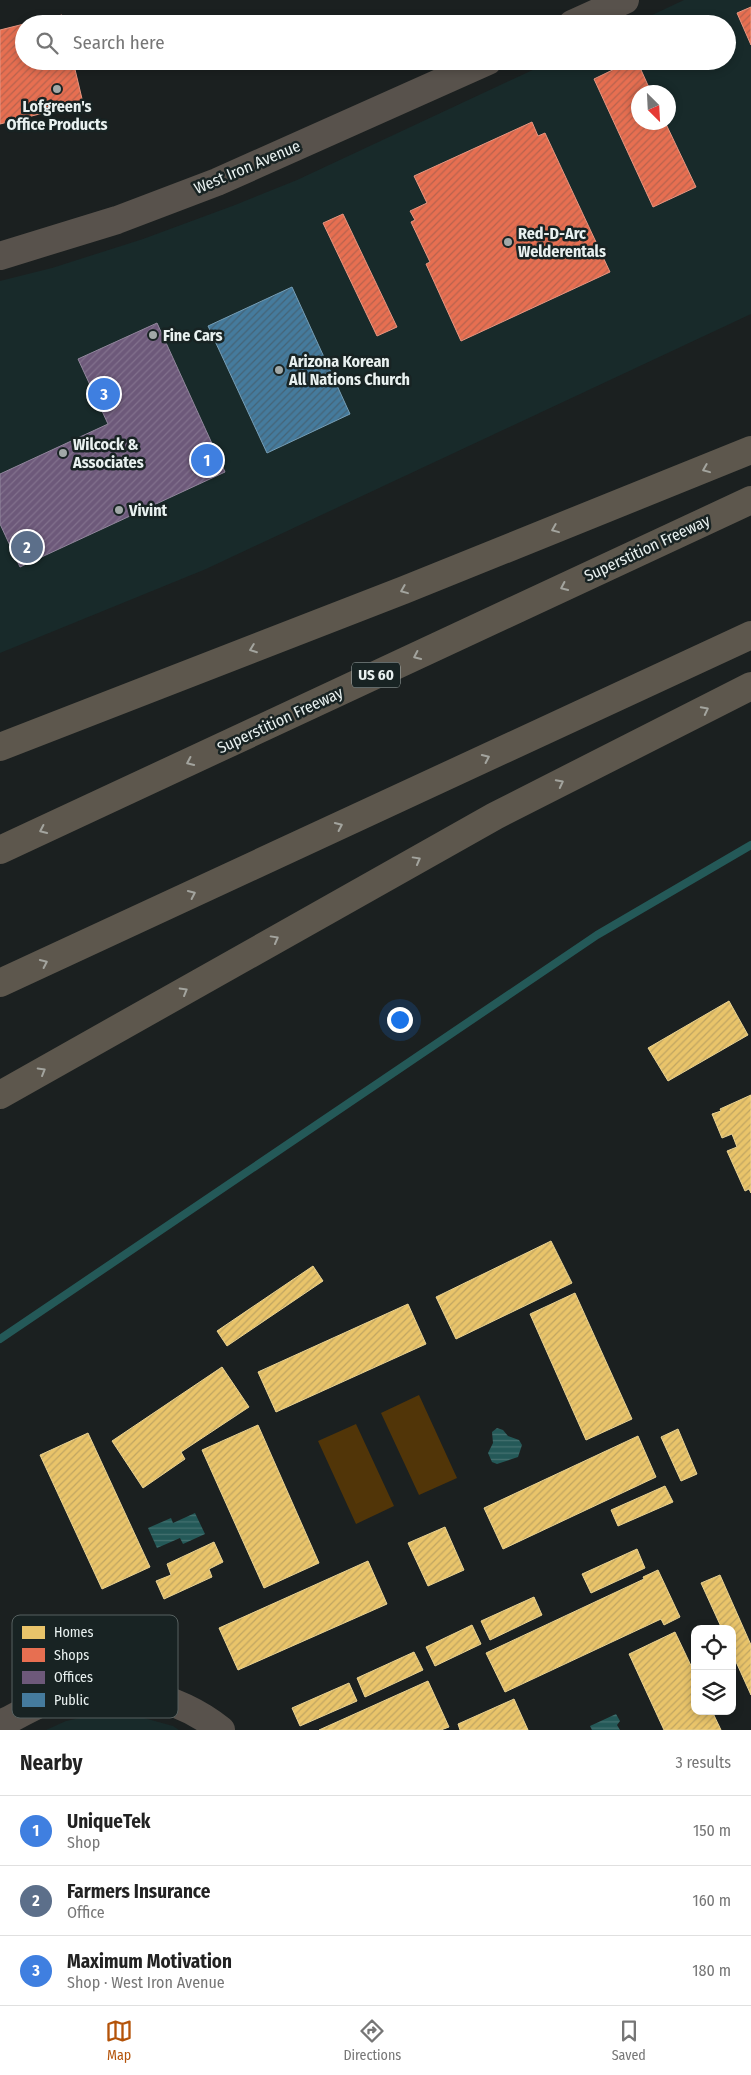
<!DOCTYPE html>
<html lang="en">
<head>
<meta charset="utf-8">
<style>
	:root { --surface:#fff; --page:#f6f6f6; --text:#222; --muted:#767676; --line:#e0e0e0; --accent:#b45309 }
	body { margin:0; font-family:"Fira Sans Condensed",sans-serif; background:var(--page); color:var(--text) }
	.controls { position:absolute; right:15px; bottom:15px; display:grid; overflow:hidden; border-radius:10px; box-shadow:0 2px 8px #0003 }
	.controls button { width:45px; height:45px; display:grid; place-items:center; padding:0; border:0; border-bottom:1px solid var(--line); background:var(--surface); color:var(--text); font:25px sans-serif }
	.compass { position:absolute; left:631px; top:85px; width:45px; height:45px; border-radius:50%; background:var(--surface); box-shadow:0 2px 8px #0003; rotate:156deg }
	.you { position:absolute; left:399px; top:1019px; width:18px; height:18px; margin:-12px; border:4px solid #fff; border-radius:50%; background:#1a73e8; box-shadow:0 0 0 8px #1a73e833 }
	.badge { display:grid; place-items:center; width:32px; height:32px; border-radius:50%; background:var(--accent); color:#fff; font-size:16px; font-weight:700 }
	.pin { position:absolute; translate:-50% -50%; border:2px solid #fff; box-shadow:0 1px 5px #0006 }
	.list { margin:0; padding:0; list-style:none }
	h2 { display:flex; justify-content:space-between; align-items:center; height:65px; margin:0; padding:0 20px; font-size:21px }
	h2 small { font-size:16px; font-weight:400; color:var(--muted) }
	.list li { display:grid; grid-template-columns:32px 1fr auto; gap:15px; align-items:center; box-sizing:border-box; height:70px; padding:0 20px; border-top:1px solid var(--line) }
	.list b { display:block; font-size:19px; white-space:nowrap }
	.list p { margin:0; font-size:16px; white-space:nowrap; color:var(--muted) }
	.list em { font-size:16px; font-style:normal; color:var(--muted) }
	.icon { flex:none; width:28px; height:28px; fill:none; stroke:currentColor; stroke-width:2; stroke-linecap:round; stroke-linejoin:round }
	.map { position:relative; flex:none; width:751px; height:1730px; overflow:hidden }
	.search { position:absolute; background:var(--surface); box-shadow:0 2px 8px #0003; left:15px; right:15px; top:15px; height:55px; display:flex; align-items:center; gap:12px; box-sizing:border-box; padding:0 18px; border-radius:28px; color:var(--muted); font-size:19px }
	.sheet { height:275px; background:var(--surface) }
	nav { display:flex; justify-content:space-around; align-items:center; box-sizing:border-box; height:70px; border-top:1px solid var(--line); background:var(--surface); font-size:14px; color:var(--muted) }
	nav a { display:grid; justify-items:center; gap:2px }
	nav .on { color:var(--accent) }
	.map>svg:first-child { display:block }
</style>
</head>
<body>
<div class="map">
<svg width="751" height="1730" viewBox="0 0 751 1730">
	<defs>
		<pattern id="water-rules" width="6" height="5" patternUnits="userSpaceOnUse" patternTransform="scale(1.25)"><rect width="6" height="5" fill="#245958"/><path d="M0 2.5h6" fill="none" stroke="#447170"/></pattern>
		<pattern id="homes-hatch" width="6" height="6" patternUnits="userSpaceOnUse" patternTransform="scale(1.25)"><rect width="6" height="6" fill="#e9c46a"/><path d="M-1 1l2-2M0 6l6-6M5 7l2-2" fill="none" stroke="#c0a562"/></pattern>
		<pattern id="shops-hatch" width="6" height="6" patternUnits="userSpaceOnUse" patternTransform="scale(1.25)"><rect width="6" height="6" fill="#e76f51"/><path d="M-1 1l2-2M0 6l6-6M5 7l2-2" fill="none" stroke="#b7634e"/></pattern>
		<pattern id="offices-hatch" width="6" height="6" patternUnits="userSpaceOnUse" patternTransform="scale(1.25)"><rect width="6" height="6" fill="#6d597a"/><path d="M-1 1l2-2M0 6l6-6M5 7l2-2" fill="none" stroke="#82718d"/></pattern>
		<pattern id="public-hatch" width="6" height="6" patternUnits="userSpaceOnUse" patternTransform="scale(1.25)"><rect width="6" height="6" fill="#457b9d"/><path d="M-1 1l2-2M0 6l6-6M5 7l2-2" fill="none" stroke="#456477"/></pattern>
	</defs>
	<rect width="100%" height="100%" fill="#1b2020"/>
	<!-- built -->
	<path fill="#182a2a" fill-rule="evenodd" d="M684,0h67v314l-545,255 -206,84v-372l52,-13 91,-29 92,-34 62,-25 255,-119h175v-37h-94zM638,92h30v30h-30z
		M98,1714l35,1 40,11 6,4h-133l20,-9z"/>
	<!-- green -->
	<path fill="#513508" d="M419,1395l38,83 -38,17 -38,-82z
		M356,1424l38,82 -38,18 -38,-83z"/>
	<!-- water -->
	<path fill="url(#water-rules)" d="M497,1428l6,2 5,6 11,4 3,5 -4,12 -21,7 -5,-2 -4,-9 5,-10 -1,-11z
		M195,1513l10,21 -22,10 -3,-6 -23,10 -9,-20 23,-10 2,5z
		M616,1714l4,7 -3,4 3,5h-28l-2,-4z"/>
	<!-- homes -->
	<path fill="url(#homes-hatch)" stroke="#e9d292" d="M729,1001l19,34 -80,46 -20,-33z
		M751,1095v98l-2,-4 -4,2 -18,-40 10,-4 -5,-13 -10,4 -10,-24 9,-3 -1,-2z
		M551,1241l21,42 -116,56 -20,-42z
		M313,1266l10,15 -96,65 -10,-15z
		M575,1293l57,126 -46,21 -56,-126z
		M408,1304l18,40 -150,68 -18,-40z
		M222,1367l27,40 -68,45 4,7 -42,29 -31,-47z
		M258,1425l61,138 -55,25 -62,-138z
		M678,1429l19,45 -16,7 -20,-44z
		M88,1433l62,134 -48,22 -62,-134z
		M638,1436l18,41 -153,72 -19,-41z
		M665,1486l8,16 -55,24 -7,-16z
		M445,1527l19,43 -36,16 -20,-43z
		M214,1542l9,20 -14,7 3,8 -48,22 -8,-18 15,-6 -4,-11z
		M637,1549l8,19 -54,25 -9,-19z
		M368,1561l19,43 -149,66 -19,-42z
		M658,1570l22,47 -16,8 -3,-6 -156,73 -19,-39 158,-74 -1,-2z
		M720,1575l31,70v50l-19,-42v-24h-10l-21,-46z
		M534,1597l8,18 -52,25 -9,-19z
		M472,1625l9,19 -46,22 -9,-19z
		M675,1632l20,42v37h17l9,19h-57l-35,-76z
		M414,1652l9,18 -58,27 -8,-19z
		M428,1681l21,46 -8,3h-122z
		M349,1683l8,18 -57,25 -8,-18z
		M514,1699l14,31h-68l-2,-6z"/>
	<!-- shops -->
	<path fill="url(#shops-hatch)" stroke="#e89681" d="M751,7v38l-14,-32z
		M62,15l2,9h-37z
		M24,24v37h49l10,42 -83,21v-94z
		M631,61h6l14,31h-13v30h27l31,65 -43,20 -59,-128z
		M532,122l6,14 7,-3 65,139 -149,69 -35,-77 4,-2 -19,-40 4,-2 -5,-9 17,-8 -13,-27z
		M343,214l54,113 -20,9 -54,-113z"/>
	<!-- offices -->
	<path fill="url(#offices-hatch)" stroke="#92879d" d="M157,323l68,149 -205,95 -20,-43v-50l108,-50 -30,-65z"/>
	<!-- public -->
	<path fill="url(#public-hatch)" stroke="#769eb6" d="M292,287l58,127 -83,39 -59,-127z"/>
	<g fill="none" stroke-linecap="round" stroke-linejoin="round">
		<!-- stream -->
		<path stroke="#245958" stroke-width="8" d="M0,1339l597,-404 154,-90"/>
		<!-- minor -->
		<path stroke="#58524c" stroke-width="28" d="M572,24l53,-24
			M0,256l117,-36 100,-38 271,-121
			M0,1724c18,-8 36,-20 55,-27 54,-19 122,-2 166,33"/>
		<!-- motorway -->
		<path stroke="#5d574d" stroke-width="28" d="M0,747l404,-157 347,-140
			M0,850l751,-350
			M0,983l751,-348
			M0,1095l495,-279 256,-130"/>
	</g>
	<!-- one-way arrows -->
	<defs><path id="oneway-chevron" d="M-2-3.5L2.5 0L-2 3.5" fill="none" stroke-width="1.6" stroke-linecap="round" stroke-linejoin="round" transform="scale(1.25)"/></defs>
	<g stroke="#a3a49e">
		<use href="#oneway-chevron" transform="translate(706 469) rotate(158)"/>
		<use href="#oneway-chevron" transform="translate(555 529) rotate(158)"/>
		<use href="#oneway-chevron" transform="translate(564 587) rotate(155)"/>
		<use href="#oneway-chevron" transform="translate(404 590) rotate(158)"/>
		<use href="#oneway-chevron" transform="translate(253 649) rotate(159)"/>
		<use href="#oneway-chevron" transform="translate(417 656) rotate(155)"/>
		<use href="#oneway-chevron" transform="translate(705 710) rotate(-27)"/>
		<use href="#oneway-chevron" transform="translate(486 758) rotate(-25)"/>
		<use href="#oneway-chevron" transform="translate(190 762) rotate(155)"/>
		<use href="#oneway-chevron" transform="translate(560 783) rotate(-27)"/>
		<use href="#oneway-chevron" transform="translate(339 826) rotate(-25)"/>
		<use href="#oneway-chevron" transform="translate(43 830) rotate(155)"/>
		<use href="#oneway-chevron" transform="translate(417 860) rotate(-29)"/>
		<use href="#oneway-chevron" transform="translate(192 894) rotate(-25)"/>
		<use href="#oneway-chevron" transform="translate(275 939) rotate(-29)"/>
		<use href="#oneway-chevron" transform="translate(44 963) rotate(-25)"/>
		<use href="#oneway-chevron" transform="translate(184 991) rotate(-30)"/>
		<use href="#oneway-chevron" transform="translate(42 1071) rotate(-30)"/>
	</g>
	<!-- markers -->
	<g fill="#a1a8a7" stroke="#182323" stroke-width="2">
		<circle cx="57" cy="89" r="5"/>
		<circle cx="508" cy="242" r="5"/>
		<circle cx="153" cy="335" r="5"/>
		<circle cx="279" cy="370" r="5"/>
		<circle cx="63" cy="453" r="5"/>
		<circle cx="119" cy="510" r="5"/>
	</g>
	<g text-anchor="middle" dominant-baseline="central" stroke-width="5" stroke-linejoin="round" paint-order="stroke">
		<!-- shield labels -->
		<rect fill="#182323" stroke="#aab3b2" stroke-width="1" x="352" y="662.5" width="48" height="25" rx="4"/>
		<g font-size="15" font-weight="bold" fill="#e9f1f0">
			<text x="376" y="675">US 60</text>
		</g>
		<!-- poi labels -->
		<g font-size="16" font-weight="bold" fill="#e9f1f0" stroke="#182323" text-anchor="start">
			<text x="57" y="106" text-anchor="middle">Lofgreen's<tspan x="57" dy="18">Office Products</tspan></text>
			<text x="518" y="233">Red-D-Arc<tspan x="518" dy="18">Welderentals</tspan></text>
			<text x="163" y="335">Fine Cars</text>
			<text x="289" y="361">Arizona Korean<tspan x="289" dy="18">All Nations Church</tspan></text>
			<text x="73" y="444">Wilcock &amp;<tspan x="73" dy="18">Associates</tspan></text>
			<text x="129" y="510">Vivint</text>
		</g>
		<!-- street labels -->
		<g font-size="16" fill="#e9f1f0" stroke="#182323">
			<text transform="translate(247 167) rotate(-23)">West Iron Avenue</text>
			<text transform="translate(647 548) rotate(-25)">Superstition Freeway</text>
			<text transform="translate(280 720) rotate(-25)">Superstition Freeway</text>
		</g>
	</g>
	<!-- legend -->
	<rect x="12" y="1615" width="166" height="103" rx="8" fill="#182323" stroke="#576160" stroke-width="1"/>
	<rect x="22" y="1626" width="23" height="13" fill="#e9c46a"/>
	<rect x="22" y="1648" width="23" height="14" fill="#e76f51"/>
	<rect x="22" y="1671" width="23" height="13" fill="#6d597a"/>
	<rect x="22" y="1693" width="23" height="14" fill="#457b9d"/>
	<g font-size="14" fill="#e9f1f0">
		<text x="54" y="1637">Homes</text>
		<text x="54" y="1660">Shops</text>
		<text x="54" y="1682">Offices</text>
		<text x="54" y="1705">Public</text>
	</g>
</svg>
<div class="controls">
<button><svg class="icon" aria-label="locate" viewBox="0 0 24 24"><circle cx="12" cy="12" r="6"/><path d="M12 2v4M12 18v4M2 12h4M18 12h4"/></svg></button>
<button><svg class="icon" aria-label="layers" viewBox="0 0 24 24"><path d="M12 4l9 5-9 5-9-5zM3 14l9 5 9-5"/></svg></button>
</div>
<svg class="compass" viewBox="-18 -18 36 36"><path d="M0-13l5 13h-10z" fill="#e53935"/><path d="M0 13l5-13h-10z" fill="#767676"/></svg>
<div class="you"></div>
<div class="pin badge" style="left:207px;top:460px;background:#3f7fe0">1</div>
<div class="pin badge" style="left:27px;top:547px;background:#5c6f8a">2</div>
<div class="pin badge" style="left:104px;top:394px;background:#3f7fe0">3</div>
<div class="search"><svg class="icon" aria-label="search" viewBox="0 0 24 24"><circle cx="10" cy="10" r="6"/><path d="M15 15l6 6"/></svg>Search here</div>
</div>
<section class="sheet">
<h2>Nearby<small>3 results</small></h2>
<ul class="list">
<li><span class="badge" style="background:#3f7fe0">1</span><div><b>UniqueTek</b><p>Shop</p></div><em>150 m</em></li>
<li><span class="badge" style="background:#5c6f8a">2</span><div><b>Farmers Insurance</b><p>Office</p></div><em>160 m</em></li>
<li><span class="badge" style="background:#3f7fe0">3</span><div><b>Maximum Motivation</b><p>Shop · West Iron Avenue</p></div><em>180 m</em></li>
</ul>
</section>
<nav>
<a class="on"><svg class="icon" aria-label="map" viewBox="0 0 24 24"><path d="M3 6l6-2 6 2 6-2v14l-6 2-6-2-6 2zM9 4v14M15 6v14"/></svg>Map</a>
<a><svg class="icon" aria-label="directions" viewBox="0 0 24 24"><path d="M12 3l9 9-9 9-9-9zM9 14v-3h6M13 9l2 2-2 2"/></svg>Directions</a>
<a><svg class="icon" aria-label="saved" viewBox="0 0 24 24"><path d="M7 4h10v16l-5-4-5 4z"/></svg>Saved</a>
</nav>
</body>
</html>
